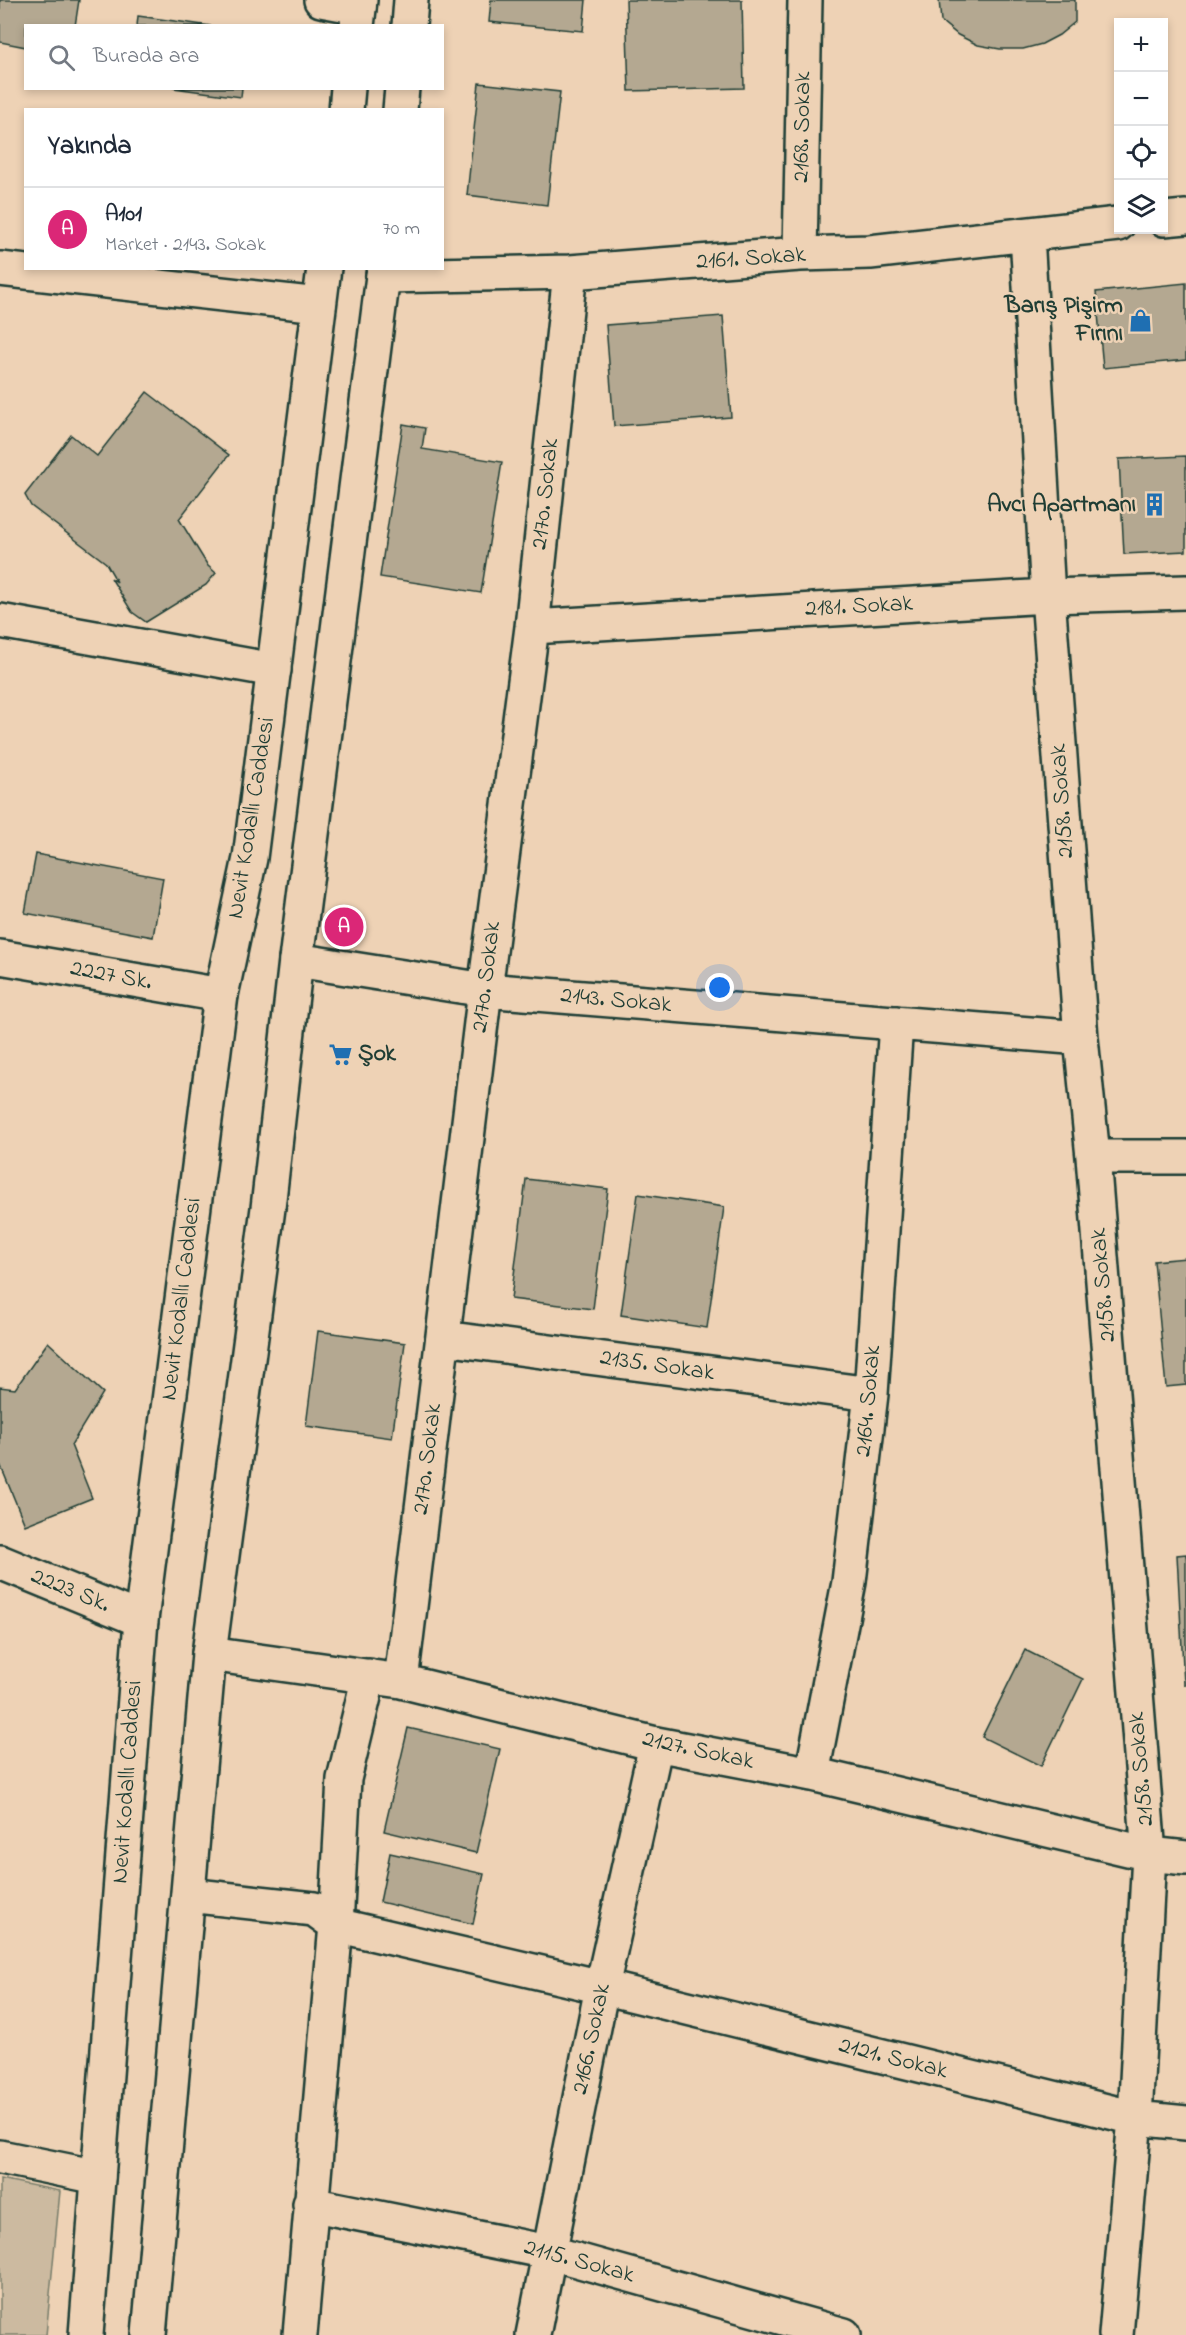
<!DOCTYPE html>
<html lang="tr">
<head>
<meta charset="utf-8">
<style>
	:root { --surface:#fff; --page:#f6f6f7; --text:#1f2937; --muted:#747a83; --line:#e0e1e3; --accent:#db2777 }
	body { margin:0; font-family:"Indie Flower",sans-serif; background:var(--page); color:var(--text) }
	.controls { position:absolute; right:18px; top:18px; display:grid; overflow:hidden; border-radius:0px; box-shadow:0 3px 9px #0003 }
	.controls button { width:54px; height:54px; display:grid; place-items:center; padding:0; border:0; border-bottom:2px solid var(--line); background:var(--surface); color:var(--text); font:30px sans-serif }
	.you { position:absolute; left:720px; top:988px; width:21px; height:21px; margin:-15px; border:4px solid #fff; border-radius:50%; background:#1a73e8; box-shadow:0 0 0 9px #1a73e833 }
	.badge { display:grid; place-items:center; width:39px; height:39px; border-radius:50%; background:var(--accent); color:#fff; font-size:20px; font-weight:700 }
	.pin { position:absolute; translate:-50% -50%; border:3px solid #fff; box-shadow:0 2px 6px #0006 }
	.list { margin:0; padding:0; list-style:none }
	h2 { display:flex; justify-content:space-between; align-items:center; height:78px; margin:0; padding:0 24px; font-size:26px }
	h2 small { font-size:20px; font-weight:400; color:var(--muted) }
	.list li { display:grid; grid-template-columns:39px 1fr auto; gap:18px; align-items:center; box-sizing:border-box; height:84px; padding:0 24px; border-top:2px solid var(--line) }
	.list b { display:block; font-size:22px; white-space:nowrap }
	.list p { margin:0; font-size:20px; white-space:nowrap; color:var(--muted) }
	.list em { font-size:20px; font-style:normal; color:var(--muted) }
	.icon { flex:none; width:33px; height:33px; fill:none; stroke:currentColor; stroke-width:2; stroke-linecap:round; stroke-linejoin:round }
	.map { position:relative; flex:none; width:1186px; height:2335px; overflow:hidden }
	.search { position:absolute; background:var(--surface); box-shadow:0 3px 9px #0003; left:24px; top:24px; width:420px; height:66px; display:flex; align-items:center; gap:15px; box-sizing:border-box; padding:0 21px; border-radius:0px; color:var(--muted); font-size:22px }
	.panel { position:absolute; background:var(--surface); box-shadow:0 3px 9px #0003; left:24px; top:108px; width:420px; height:162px; border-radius:0px }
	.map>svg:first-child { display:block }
</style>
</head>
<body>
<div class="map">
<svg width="1186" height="2335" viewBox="0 0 1186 2335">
	<rect width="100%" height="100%" fill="#eed2b5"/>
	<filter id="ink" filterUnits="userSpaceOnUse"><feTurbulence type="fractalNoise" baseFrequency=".0167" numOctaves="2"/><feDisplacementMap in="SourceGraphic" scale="12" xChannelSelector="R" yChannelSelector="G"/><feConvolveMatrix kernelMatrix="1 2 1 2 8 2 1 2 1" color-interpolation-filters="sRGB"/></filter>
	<g filter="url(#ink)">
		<!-- green -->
		<path fill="#ccbaa0" stroke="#767c6a" stroke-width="1.5" d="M0,2179l60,12 -14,144h-46z"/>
		<!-- building -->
		<path fill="#b4a891" stroke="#1f3d34" stroke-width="1.5" d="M0,0h79l-4,26h-49v21l-26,-5z
			M491,0h95l-3,31 -94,-9z
			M626,0h116l2,88 -115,3z
			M939,0h136v22l-16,13 -17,9 -19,5h-23l-22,-4 -20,-10 -17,-14z
			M138,16l73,10h-74z
			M479,83l81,9 -13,113 -80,-10z
			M173,88h69l-1,9z
			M1186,283v77l-83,8 -7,-76z
			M723,316l8,101 -117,9 -8,-101z
			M147,392l82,63 -50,64 29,47 8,7 -10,12 -60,37 -14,-10 -21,-34 6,4 -11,-19 -75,-57 -6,-11 46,-60 26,21z
			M403,424l22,4 -3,21 80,13 -21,131 -101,-16z
			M1186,456v95l-62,3 -5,-95z
			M36,854l127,24 -10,59 -128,-24z
			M526,1179l82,10 -15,120 -82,-10z
			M638,1194l86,13 -17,121 -86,-13z
			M1186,1258v127l-20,2 -12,-126z
			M318,1331l87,12 -13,95 -86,-12z
			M48,1342l55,51 -32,52 21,53 -67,27 -25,-61v-77l15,2z
			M1186,1554v131h-2l-7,-130z
			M1025,1650l58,29 -42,87 -59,-29z
			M408,1728l92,21 -24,104 -92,-22z
			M390,1853l94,21 -11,50 -93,-22z"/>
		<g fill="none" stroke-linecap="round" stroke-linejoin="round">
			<defs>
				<path id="minor" d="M321,0l38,7
					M1164,219l22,-2
					M1027,235l21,361 33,442 12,119 56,697 -14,264 -19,217
					M800,254l5,-254
					M0,269l319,36
					M383,276l187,-4 230,-18 70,-2 248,-28
					M0,621l274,49
					M532,627l516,-31 138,-4
					M0,957l221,38
					M296,960l189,30 596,48
					M1093,1157h93
					M443,1338l428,56
					M0,1562l141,58
					M209,1654l192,27 255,63 156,30 337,80 37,4
					M401,1681l84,-691 47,-363 38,-355
					M812,1774l37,-192 22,-188 25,-371
					M188,1895l126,14 22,16 266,62 533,131 51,5
					M0,2157l98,20
					M310,2204l238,48 296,83
					M300,2335l36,-410 8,-146 25,-103
					M533,2335l69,-348 54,-243"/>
				<path id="major" d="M357,26l3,-26
					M409,26l2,-26
					M346,110l2,-22
					M400,110l2,-22
					M86,2335l55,-715 80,-625 29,-137 74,-590
					M149,2335l60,-681 59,-446 28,-248 88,-692"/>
			</defs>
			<!-- minor casing -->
			<use href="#minor" stroke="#1f3d34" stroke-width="38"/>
			<!-- major casing -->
			<use href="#major" stroke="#1f3d34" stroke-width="38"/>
			<!-- minor -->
			<use href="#minor" stroke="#eed2b5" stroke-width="33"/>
			<!-- major -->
			<use href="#major" stroke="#eed2b5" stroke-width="33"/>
		</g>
	</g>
	<!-- icons -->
	<defs>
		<symbol id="shop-bare" viewBox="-9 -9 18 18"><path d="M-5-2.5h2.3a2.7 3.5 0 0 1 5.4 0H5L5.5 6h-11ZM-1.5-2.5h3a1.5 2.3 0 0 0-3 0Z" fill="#1f6fb2" stroke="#eed2b5" stroke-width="2.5" paint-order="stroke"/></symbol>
		<symbol id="building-bare" viewBox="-9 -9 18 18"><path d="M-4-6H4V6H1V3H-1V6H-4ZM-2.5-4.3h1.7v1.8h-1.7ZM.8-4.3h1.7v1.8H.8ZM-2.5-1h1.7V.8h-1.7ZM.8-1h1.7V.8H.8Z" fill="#1f6fb2" stroke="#eed2b5" stroke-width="2.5" paint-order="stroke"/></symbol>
		<symbol id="supermarket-bare" viewBox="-9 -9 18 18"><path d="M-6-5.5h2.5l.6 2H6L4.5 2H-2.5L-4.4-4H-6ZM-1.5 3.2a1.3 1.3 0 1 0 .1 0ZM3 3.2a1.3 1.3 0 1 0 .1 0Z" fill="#1f6fb2" stroke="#eed2b5" stroke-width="2.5" paint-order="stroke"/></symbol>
	</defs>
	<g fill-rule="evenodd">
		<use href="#shop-bare" x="1124" y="304" width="33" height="33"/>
		<use href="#building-bare" x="1138" y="488" width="33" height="33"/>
		<use href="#supermarket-bare" x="324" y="1038" width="33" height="33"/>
	</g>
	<g text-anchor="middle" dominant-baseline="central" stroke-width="5" stroke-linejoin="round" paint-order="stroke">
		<!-- street labels -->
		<g font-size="24" fill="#1f3d34" stroke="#eed2b5">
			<text transform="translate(803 127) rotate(-89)">2168. Sokak</text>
			<text transform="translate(751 259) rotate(-4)">2161. Sokak</text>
			<text transform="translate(546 494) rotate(-84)">2170. Sokak</text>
			<text transform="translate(859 607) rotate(-3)">2181. Sokak</text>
			<text transform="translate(1063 801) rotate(-94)">2158. Sokak</text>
			<text transform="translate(252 818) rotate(-81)">Nevit Kodallı Caddesi</text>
			<text transform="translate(111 976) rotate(10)">2227 Sk.</text>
			<text transform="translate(487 977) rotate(-83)">2170. Sokak</text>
			<text transform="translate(616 1001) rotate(5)">2143. Sokak</text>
			<text transform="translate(1104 1285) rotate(-95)">2158. Sokak</text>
			<text transform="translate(182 1299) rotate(-83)">Nevit Kodallı Caddesi</text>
			<text transform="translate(657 1366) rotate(8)">2135. Sokak</text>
			<text transform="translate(869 1401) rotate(-85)">2164. Sokak</text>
			<text transform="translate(428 1459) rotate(-83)">2170. Sokak</text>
			<text transform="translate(70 1591) rotate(22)">2223 Sk.</text>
			<text transform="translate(698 1751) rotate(12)">2127. Sokak</text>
			<text transform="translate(1142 1769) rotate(-95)">2158. Sokak</text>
			<text transform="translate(128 1782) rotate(-86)">Nevit Kodallı Caddesi</text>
			<text transform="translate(592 2039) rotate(-78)">2166. Sokak</text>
			<text transform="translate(893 2059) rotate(14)">2121. Sokak</text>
			<text transform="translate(579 2262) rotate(15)">2115. Sokak</text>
		</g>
		<!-- poi labels -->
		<g font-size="24" font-weight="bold" fill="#1f3d34" stroke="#eed2b5" text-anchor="end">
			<text x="1123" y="306">Barış Pişirm<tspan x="1123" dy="28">Fırını</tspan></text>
			<text x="1136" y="505">Avcı Apartmanı</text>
			<text x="358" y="1054" text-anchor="start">Şok</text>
		</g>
	</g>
</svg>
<div class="controls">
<button>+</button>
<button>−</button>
<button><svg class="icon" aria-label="locate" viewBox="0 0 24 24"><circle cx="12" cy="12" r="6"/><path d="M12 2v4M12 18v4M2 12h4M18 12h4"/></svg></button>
<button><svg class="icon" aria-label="layers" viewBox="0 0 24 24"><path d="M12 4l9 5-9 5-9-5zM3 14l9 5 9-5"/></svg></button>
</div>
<div class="you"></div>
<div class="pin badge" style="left:344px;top:927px">A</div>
<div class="search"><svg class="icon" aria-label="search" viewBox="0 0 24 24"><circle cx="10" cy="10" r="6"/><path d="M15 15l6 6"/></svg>Burada ara</div>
<section class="panel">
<h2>Yakında<small></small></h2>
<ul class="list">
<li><span class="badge">A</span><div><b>A101</b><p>Market · 2143. Sokak</p></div><em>70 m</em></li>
</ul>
</section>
</div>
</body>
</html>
